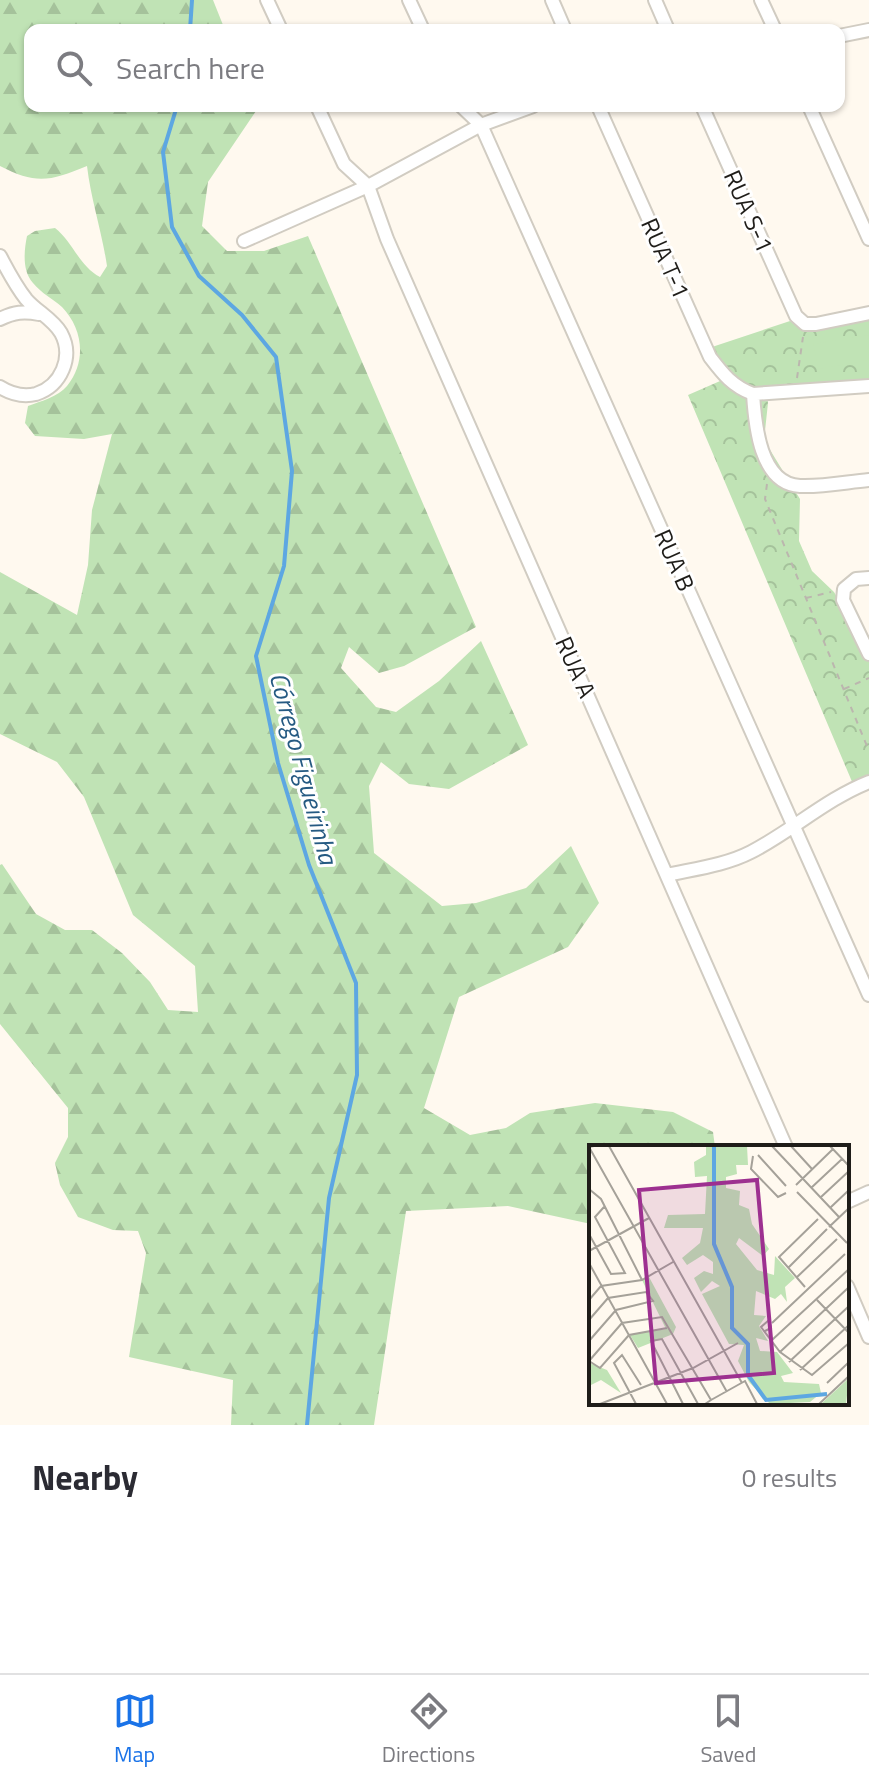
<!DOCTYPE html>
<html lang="en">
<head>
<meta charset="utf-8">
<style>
	:root { --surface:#fff; --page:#f7f7f7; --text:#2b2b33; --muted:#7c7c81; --line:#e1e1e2; --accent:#1a73e8 }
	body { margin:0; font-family:"Titillium Web",sans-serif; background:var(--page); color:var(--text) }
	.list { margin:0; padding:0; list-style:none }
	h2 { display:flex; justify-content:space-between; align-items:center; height:104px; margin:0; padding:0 32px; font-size:34px }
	h2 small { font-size:26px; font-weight:400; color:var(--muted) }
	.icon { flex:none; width:44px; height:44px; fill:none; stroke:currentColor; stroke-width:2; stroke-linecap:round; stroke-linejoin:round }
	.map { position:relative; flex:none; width:869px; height:1425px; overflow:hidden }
	.search { position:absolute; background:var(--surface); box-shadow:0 2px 6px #0004; left:24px; right:24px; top:24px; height:88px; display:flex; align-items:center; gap:20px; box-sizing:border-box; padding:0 28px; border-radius:16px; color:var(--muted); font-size:30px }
	.sheet { height:248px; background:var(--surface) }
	nav { display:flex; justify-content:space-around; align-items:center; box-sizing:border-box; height:112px; border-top:2px solid var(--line); background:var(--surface); font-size:22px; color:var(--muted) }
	nav a { display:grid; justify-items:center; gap:4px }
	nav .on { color:var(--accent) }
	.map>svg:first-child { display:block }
</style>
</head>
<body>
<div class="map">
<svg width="869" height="1425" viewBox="0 0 869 1425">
	<defs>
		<pattern id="forest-firs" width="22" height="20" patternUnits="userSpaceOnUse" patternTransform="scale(2)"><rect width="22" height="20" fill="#c0e3b5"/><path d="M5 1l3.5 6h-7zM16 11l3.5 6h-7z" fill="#a5c29b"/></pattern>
		<pattern id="park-crowns" width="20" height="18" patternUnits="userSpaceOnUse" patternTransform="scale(2)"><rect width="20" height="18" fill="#c0e3b5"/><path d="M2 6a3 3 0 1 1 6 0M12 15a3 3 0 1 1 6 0" fill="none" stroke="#a5c29b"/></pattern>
	</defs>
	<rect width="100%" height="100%" fill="#fff9ef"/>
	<!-- forest -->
	<path fill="url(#forest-firs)" d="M0,0h213l12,30h-195v76h225l1,5 -48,71 -6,44 25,25h37l44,-15 168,391 -72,39 -25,7 -30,-26 -8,21 35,39 20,5 43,-31 42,-40 47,104 -79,44 -40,-5 -28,-22 -12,24 5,67 68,53 34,-3 50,-15 45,-42 28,57 -31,44 -109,50 -35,111 46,27 36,-7 24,-15 65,-10 78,9 40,20 2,15h-124v77l-83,-18 -102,5 -32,214h-143l2,-45 -104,-23 17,-104 -8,-22 -25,-1 -35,-13 -18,-32 -5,-22 13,-26v-29l-68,-84v-159l2,-1 34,50 29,16h27l30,23 28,29 18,28 30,2 -3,-46 -62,-51 -49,-118 -27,-35 -57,-28v-162l77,43 11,-50 4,-55 20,-76 -28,5 -49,-3 -10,-13 3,-17c13,-5 30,-9 39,-20 20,-25 16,-57 -5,-79 -9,-8 -21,-14 -29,-24 -11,-12 -9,-32 -6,-47l8,-5 20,-3c17,13 25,39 45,49l7,-11c-5,-34 -16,-66 -20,-100 -36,15 -51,19 -87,0z"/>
	<!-- park -->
	<path fill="url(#park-crowns)" d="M869,319v61l-104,7 3,16 -4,37 36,59 -1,42 13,30 22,21 35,61v125l-16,6 -165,-389 39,-17 -15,-31 78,-26 9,7 8,1z"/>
	<!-- pitch -->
	<path fill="#c0e3b5" d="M869,335v25l-51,9 -5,-25z"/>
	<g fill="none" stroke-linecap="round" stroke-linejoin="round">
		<!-- stream -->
		<path stroke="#5da7e2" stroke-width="4" d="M190,30l2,-30
			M177,106l-14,46 9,75 27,49 43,39 34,42 16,114 -8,95 -28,90 22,107 31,102 47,118 1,92 -28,123 -22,227"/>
		<defs>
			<path id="minor" d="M267,0l14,30
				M409,0l14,30
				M552,0l13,30
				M655,0l13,30
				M761,0l14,30
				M839,36l30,-6
				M317,106l27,58 24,22 19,53 399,908
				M461,106l20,19 388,870
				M598,106l112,251c13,17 22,29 43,37l116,-8
				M702,106l94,210 9,8h11l53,-11
				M809,106l60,133
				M244,241l124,-55 113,-61 52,-19
				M0,256c8,15 15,29 26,43 10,12 27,20 35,34 13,24 0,53 -25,61 -13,3 -25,0 -36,-7
				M0,319c14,-7 24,-8 39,-5
				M753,394c2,31 7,90 47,92 23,1 47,-4 69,-6
				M869,578l-13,1 -12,10 -1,11 26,54
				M667,875c27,-6 59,-10 84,-23 41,-21 75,-53 118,-70
				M847,1202l22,-10
				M847,1286l22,51"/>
		</defs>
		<!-- minor casing -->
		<use href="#minor" stroke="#d1ccc2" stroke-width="16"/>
		<!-- path -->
		<path stroke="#bbb6ae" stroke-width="2" stroke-dasharray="6 6" stroke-linecap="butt" d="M797,378l6,-41
			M767,484l-2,15 104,252
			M806,598l25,-6
			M844,689l25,-11"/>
		<!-- minor -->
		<use href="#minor" stroke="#fff" stroke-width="12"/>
	</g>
	<g text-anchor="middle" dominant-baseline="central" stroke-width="6" stroke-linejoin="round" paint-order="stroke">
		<!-- street labels -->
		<g font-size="24" fill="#1f1d19" stroke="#fff">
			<text transform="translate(749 211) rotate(66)">RUA S-1</text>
			<text transform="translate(666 258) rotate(66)">RUA T-1</text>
			<text transform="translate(675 560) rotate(66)">RUA B</text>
			<text transform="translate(576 667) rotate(66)">RUA A</text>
		</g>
		<!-- water labels -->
		<g font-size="26" font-style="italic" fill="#255a82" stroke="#fff">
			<text transform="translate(304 768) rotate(75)">Córrego Figueirinha</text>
		</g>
	</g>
	<!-- overview -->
	<g transform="translate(589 1145)">
		<rect width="260" height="260" fill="#fff9ef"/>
		<path d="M117,1h41l1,19h-12l1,9 -11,3v11l14,3 -1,14 10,4 3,15 17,25 -6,7 -24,-18 -3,6 21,26 17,5 1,-19 20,22 -10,9 2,15 -6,-8 -6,5 -19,-8 -2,24 12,1 -7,10 9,15 -12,-3 4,13 17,1 16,21 -12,3 3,6 35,2 2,9 -11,9 -40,2 -21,-22 -11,-21 6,-16 -15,-1 -27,-50 18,-8 -8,-5 -11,11 -7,-14 10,-7 9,3v-12l-10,-7 -16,10 -5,-7 18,-15 3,-15h-39l4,-13 37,-1 2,-38 -12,1 -1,-15 12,-7zM0,218l18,7 14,23 -20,-13 -12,6zM260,233l-3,26 -24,-1z" fill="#c0e3b5"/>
		<path d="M60,132l27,50 -3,7 -35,14 -8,-13 36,-6 -24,-49z" fill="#c0e3b5"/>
		<path fill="none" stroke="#5da7e2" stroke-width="4" d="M125,1v98l18,43v41l16,16v31l18,25 61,-6"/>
		<path fill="none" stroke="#a5a199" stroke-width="2" d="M5,1l-5,1 138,245M20,1l133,237M183,1l67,71M202,1l21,23M241,1l19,20M169,10l28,31M164,11l-2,13 27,28 8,-4M207,40l37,-36M222,43l31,-29M0,44l12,10 41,81M208,47l50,51M232,52l28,-26M242,62l18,-17M240,82l20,-19M0,89l22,40 14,-1 -30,-56 9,-10M0,106l60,-33M0,118l78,141M199,123l39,-39M207,133l41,-39M216,142l-26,-30 39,-38M0,155l12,-14 41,-6 31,-18M228,155l32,33M0,175l19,-22 38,-6 7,9 -37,9 -27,31M183,178l73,-69M176,186l6,-3 -2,-8 -8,7 19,25 32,23 37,-32M183,195l77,-71M191,207l69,-65M0,216l33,-38 40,-6 49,83 -6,4M0,216l11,7 29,-33 38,-7M200,217l60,-56M211,225l49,-45M238,238l22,-21M122,255l34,-19 12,23M11,259l93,-36 45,-25M47,259l-22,-41 8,-8 19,30M94,259l-32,-63 11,-2 36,65M230,259l30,-28"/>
		<path fill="#9d3090" fill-opacity="0.15" stroke="#9d3090" stroke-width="4" d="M168,35l17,193 -118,10 -17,-193z"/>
		<rect width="260" height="260" fill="none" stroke="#1f1d19" stroke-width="4"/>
	</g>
</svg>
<div class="search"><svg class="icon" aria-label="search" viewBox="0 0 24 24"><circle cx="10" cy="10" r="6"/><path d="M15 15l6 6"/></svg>Search here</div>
</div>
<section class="sheet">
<h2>Nearby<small>0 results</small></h2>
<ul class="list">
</ul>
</section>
<nav>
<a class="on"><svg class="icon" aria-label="map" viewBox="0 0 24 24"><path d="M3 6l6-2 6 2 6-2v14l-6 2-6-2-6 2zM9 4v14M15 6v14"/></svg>Map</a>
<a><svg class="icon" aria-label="directions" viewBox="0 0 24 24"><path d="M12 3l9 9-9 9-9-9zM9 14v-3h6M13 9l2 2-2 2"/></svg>Directions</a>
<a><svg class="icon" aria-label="saved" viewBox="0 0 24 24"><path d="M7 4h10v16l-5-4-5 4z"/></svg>Saved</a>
</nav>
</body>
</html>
